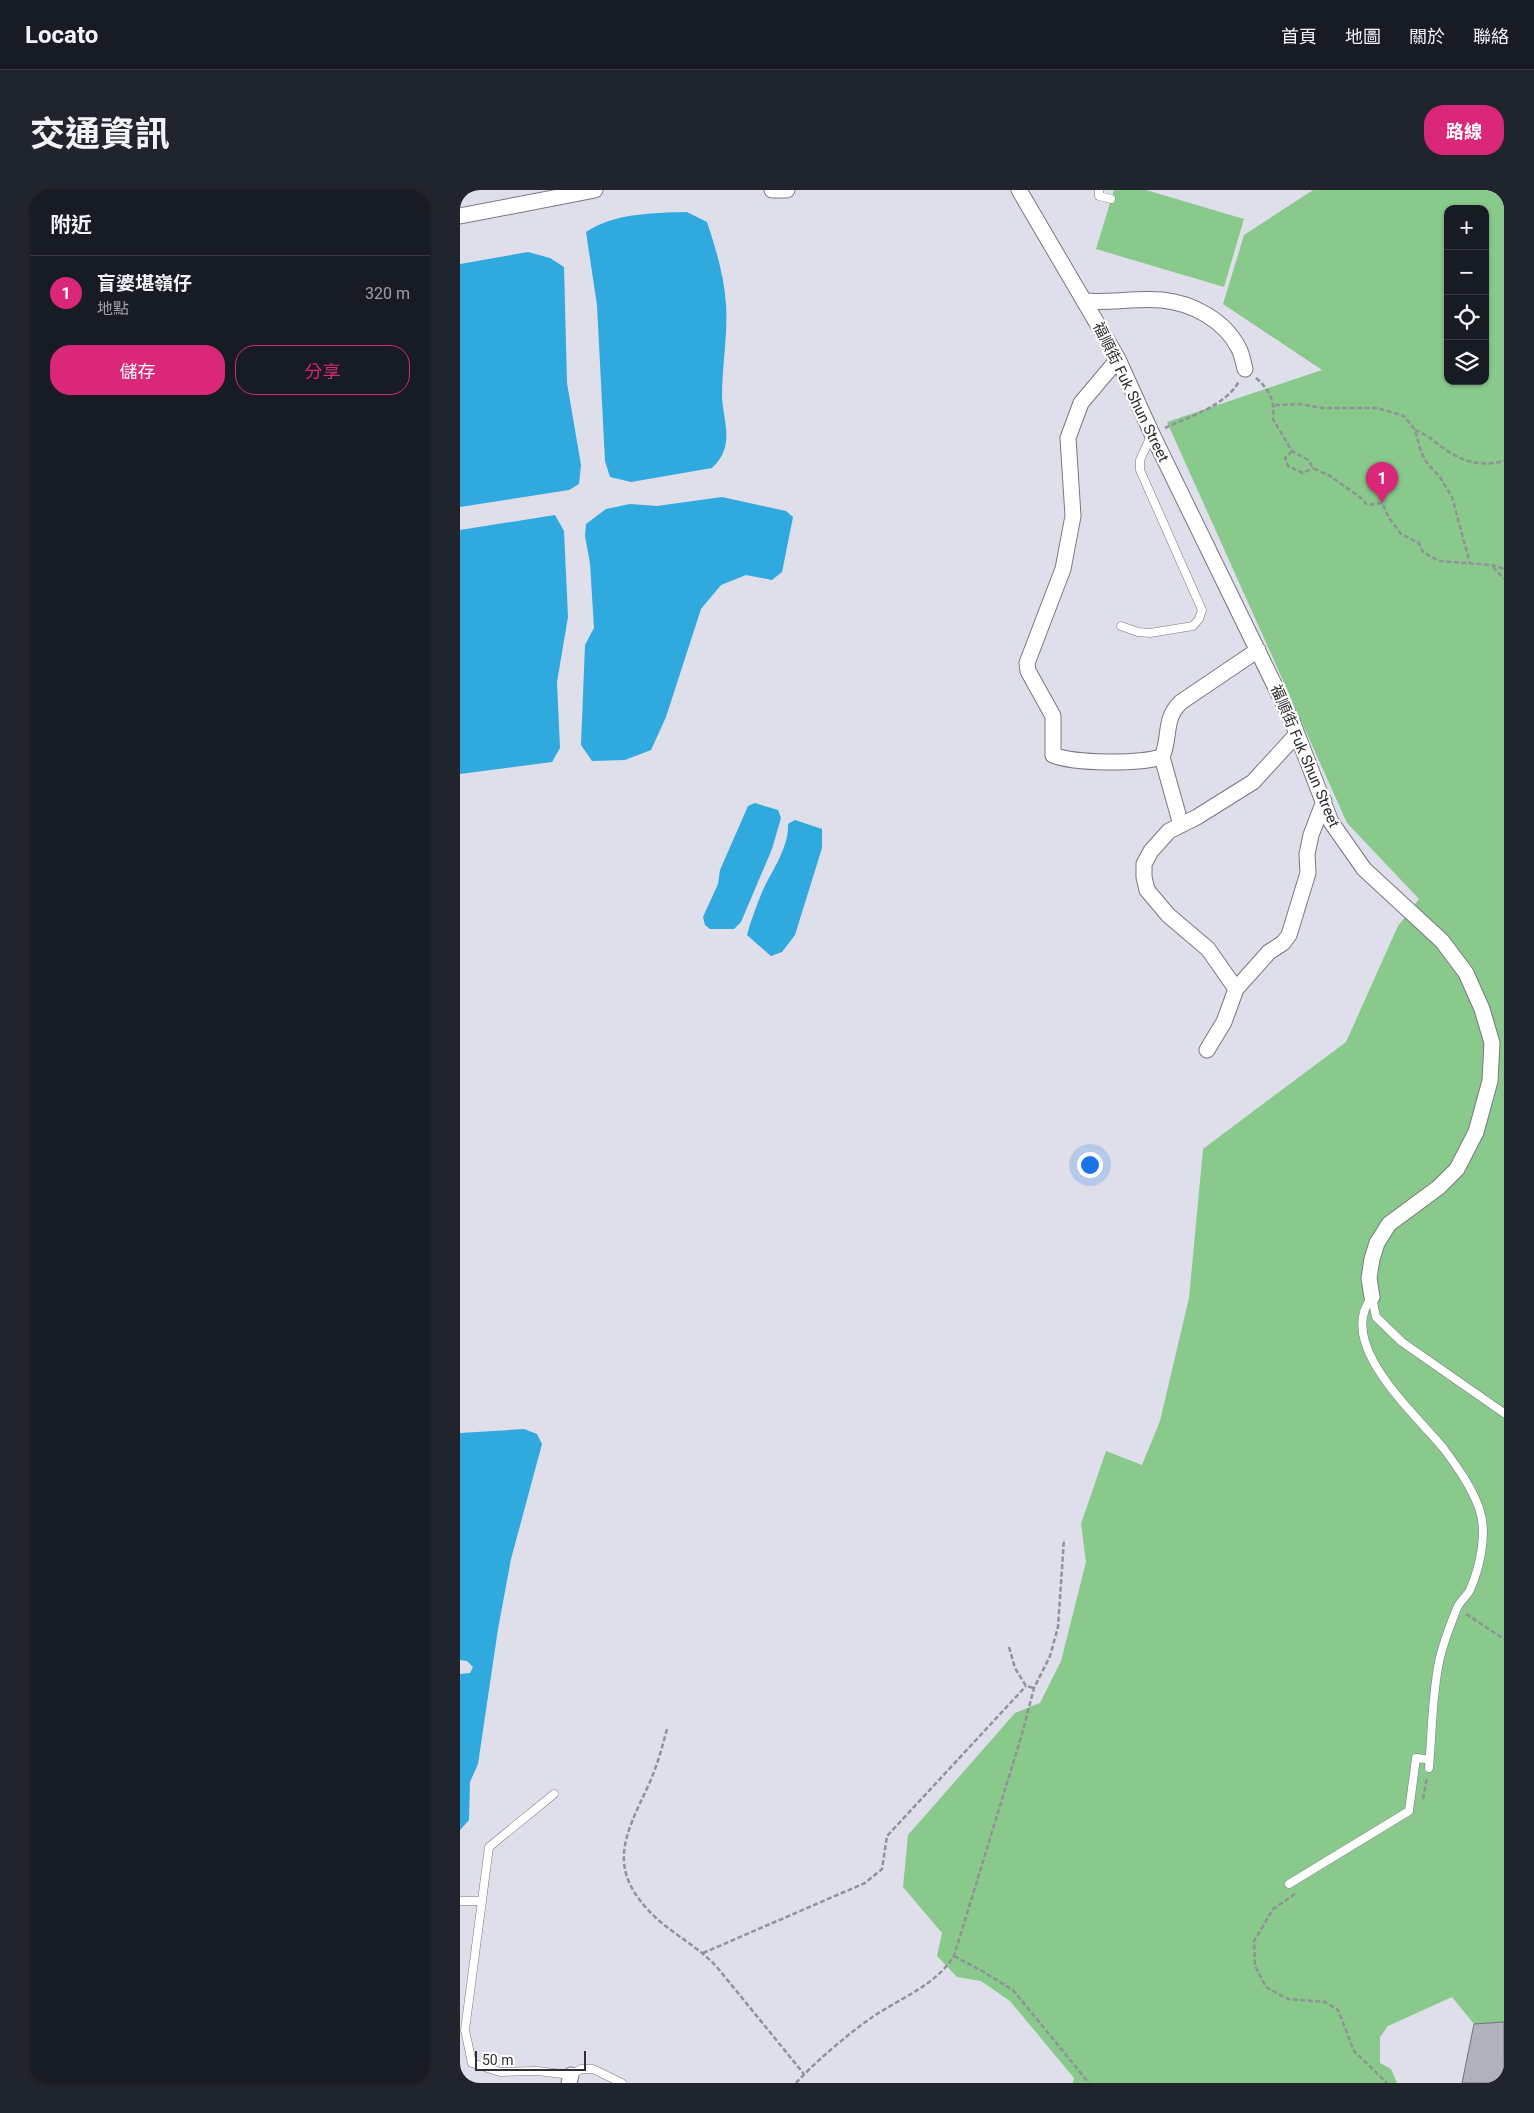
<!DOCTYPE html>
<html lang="zh-TW">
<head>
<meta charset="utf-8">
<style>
	:root { --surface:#171b24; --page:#20242c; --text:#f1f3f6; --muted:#9ea1a6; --line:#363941; --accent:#db2777 }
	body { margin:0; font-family:Roboto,"Noto Sans TC",sans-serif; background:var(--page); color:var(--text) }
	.controls { position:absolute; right:15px; top:15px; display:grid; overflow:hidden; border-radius:10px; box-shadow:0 1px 4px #0004 }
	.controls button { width:45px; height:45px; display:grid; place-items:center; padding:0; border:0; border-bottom:1px solid var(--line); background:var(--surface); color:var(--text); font:25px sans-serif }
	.scale { position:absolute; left:15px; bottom:12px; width:111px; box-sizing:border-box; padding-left:5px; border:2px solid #2f2f33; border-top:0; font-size:14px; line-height:18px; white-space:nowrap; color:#2f2f33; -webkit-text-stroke:4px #fff; paint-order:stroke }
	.you { position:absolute; left:629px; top:974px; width:18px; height:18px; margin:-12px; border:4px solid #fff; border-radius:50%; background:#1a73e8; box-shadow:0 0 0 8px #1a73e833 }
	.badge { display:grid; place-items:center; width:32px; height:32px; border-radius:50%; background:var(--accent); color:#fff; font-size:16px; font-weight:700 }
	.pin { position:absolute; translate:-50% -41px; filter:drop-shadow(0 1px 2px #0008) }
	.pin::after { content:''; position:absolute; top:26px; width:18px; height:15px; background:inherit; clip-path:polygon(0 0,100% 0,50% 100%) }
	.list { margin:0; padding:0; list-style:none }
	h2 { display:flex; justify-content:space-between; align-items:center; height:65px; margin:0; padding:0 20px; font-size:21px }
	h2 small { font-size:16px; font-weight:400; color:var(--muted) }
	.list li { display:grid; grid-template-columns:32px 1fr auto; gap:15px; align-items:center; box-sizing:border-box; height:75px; padding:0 20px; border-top:1px solid var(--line) }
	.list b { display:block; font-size:19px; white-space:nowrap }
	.list p { margin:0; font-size:16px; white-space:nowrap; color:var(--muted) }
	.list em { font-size:16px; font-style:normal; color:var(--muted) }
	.actions { display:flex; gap:10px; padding:15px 20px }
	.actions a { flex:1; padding:11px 0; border:1px solid var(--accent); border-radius:20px; text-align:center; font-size:18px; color:var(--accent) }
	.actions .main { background:var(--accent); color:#fff }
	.icon { flex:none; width:28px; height:28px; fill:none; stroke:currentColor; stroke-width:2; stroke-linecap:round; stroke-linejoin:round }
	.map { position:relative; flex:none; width:1044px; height:1893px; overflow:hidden; border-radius:20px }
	header { display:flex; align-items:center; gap:30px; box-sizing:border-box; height:70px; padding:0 25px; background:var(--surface); border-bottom:1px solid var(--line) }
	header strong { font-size:24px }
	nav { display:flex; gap:28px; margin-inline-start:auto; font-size:18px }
	.intro { display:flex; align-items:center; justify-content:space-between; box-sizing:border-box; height:120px; padding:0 30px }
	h1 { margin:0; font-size:35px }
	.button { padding:12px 22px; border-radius:20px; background:var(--accent); color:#fff; font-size:18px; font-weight:700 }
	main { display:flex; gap:30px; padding:0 30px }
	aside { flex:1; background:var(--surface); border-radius:20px; box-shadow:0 1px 4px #0004 }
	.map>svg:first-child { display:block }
</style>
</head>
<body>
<header>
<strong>Locato</strong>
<nav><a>首頁</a><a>地圖</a><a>關於</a><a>聯絡</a></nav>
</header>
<div class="intro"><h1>交通資訊</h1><a class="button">路線</a></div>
<main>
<aside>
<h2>附近<small></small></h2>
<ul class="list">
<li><span class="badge">1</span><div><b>盲婆堪嶺仔</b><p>地點</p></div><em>320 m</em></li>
</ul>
<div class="actions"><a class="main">儲存</a><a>分享</a></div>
</aside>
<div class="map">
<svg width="1044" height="1893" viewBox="0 0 1044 1893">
	<rect width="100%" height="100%" fill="#dedfea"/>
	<!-- green -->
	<path fill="#89c98b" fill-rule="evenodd" d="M654,0h32l98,29 -20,68 -128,-38z
		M853,0h191v1832l-30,2 -22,-27 -64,29 -8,11v26l11,6 6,14h-324l1,-5 -64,-77 -29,-20 -24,-4 -20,-21 5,-23 -39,-46 5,-52 107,-122 25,-10 21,-42 25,-99 -5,-38 25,-73 36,14 18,-44 29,-123 14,-149 143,-107 52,-116 21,-27 -72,-76 -180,-401 155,-52 -99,-66 21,-69zM988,19h37v172h-37z"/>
	<!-- water -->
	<path fill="#2fa9de" d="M227,22l20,10c9,27 17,54 19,82 2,31 -4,62 -4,92 1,26 14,49 -10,72l-81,14 -21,-5 -5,-16 -8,-156 -11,-73c28,-19 67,-19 101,-20z
		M68,62l22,6 14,9 3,116 14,82 -2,19 -10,6 -109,17v-243z
		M262,307l64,14 7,6 -11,55 -10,8 -26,-5 -25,10 -20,24 -35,108 -15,33 -26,10 -33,1 -11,-16 4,-100 9,-17 -4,-65 -5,-27 1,-12 20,-15 24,-5 27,2z
		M95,325l9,16 4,86 -11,65 3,66 -8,14 -92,12v-244z
		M295,613l23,7 3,8 -9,31 -31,73 -7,7h-24l-5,-4 -2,-8 15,-33 2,-14 28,-64z
		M335,630l27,9v19l-27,87 -13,17 -11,4 -24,-21c4,-15 10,-31 16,-45 10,-21 26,-43 25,-66z
		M64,1239l13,5 5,10 -31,115 -13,70 -20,135 -8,18 -1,38 -9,10v-156l10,-1 3,-6 -6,-6 -7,-1v-227z"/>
	<!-- building -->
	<path fill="#b1b1bd" stroke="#71717b" d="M1044,1832v61h-42l12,-59z"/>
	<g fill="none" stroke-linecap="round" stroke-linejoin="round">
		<defs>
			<path id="lane" d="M639,0v6l12,3
				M661,436l17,6 12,1 43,-7 6,-7 3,-9 -62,-140v-10l12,-26
				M912,1107c-38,47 45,118 72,152 14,19 27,37 35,59 9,24 1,59 -9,82 -3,6 -10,11 -13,18 -6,15 -15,39 -18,54 -7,34 -7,71 -10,106
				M912,1107l4,20 26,25 102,71
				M94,1604l-65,53 -24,183 7,33 28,9 37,-1 34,4 10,-6h12l29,14
				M829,1694l120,-73 7,-53 9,1
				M0,1711h22"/>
			<path id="street" d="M312,0h15
				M559,0l99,169 34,75 140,287 39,101 33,47 78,72 24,32 16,36 10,34 -2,38 -14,51 -19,37 -18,18 -50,37 -12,19 -5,16 -3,19 3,19
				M0,26l135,-26
				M624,111c26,2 52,-3 78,-1 30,3 62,20 76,47 4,6 5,15 7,22
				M658,169l-37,44 -13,35 5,78 -10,53 -36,94 1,8 25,45v39c23,9 85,9 109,2 9,-21 1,-38 19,-55l77,-52
				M702,567l19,68
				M776,799l-28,-40 -40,-34 -21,-25 -3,-13v-13l7,-13 18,-20 28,-14 56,-35 44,-48
				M747,860l17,-28 12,-33 33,-37 14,-9 6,-8 19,-62 -1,-19 4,-19 13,-34
				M109,1893l2,-8"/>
		</defs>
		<!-- lane casing -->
		<use href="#lane" stroke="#787882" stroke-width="9"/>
		<!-- street casing -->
		<use href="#street" stroke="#787882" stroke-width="17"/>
		<!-- path -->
		<path stroke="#919199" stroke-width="2.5" stroke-dasharray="5 2.5" stroke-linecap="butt" d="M796,188c14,12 19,24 17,41l19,32 16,9 5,8 17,8 31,22 6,7 15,-2 7,15 12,16 18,9 4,9 16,9 53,4 12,4
			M815,215l26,-1 21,4h55l27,8 11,14 6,22 6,11 13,14 12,20 18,67
			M705,238c23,-11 61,-22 74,-47
			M955,240c12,4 20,13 30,19 18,13 37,18 59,12
			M832,261l-7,7 3,8 15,7 10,-5
			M1033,377l11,12
			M1006,1424l38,25
			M549,1457l6,21 11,18 8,2
			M207,1539c-5,19 -10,37 -18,55 -25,54 -44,85 7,134 19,17 42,29 60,48l88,108
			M963,1609l4,-21
			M835,1704l-22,15 -19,32 1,25 11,21 22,12 37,3 13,8 16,41 33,32
			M243,1763l162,-70 17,-14 5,-33 139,-150
			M494,1766l28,15 31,19 76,93
			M336,1893c19,-21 52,-49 75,-65 29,-20 64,-32 83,-62l68,-222 12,-46 16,-32 8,-29 6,-88"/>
		<!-- lane -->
		<use href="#lane" stroke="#fff" stroke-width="8"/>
		<!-- street -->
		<use href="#street" stroke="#fff" stroke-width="15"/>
	</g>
	<g text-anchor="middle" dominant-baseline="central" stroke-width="4.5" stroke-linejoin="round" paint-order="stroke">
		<!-- street labels -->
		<g font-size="15" fill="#2f2f33" stroke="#fff">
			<text transform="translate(671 202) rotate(64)">福順街 Fuk Shun Street</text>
			<text transform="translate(845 566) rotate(67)">福順街 Fuk Shun Street</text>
		</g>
	</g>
</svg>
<div class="controls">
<button>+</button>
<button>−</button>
<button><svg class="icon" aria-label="locate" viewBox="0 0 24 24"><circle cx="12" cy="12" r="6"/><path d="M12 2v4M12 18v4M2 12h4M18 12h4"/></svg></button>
<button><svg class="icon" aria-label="layers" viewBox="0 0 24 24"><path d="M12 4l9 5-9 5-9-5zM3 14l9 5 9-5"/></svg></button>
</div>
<div class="scale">50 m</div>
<div class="you"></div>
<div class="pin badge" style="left:922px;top:313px">1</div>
</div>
</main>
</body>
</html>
